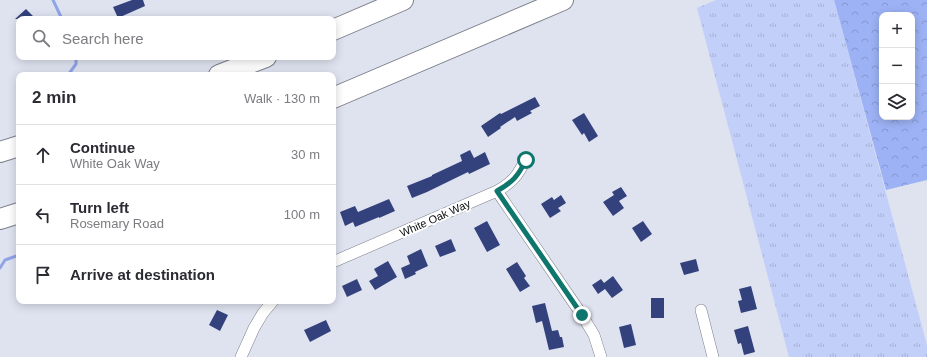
<!DOCTYPE html>
<html lang="en">
<head>
<meta charset="utf-8">
<style>
	:root { --surface:#fff; --page:#f2f2f3; --text:#2b2b33; --muted:#7c7c81; --line:#e1e1e2 }
	body { margin:0; font-family:Helvetica,sans-serif; background:var(--page); color:var(--text) }
	.controls { position:absolute; right:12px; top:12px; display:grid; overflow:hidden; border-radius:8px; box-shadow:0 2px 10px #0003 }
	.controls button { width:36px; height:36px; display:grid; place-items:center; padding:0; border:0; border-bottom:1px solid var(--line); background:var(--surface); color:var(--text); font:20px sans-serif }
	.stop { position:absolute; width:12px; height:12px; margin:-9px; border:3px solid #0f766e; border-radius:50%; background:#fff }
	.stop.end { background:#0f766e; border-color:#fff; box-shadow:0 1px 4px #0008 }
	.list { margin:0; padding:0; list-style:none }
	h2 { display:flex; justify-content:space-between; align-items:center; height:52px; margin:0; padding:0 16px; font-size:17px }
	h2 small { font-size:13px; font-weight:400; color:var(--muted) }
	.list li { display:grid; grid-template-columns:26px 1fr auto; gap:12px; align-items:center; box-sizing:border-box; height:60px; padding:0 16px; border-top:1px solid var(--line) }
	.list b { display:block; font-size:15px; white-space:nowrap }
	.list p { margin:0; font-size:13px; white-space:nowrap; color:var(--muted) }
	.list em { font-size:13px; font-style:normal; color:var(--muted) }
	.icon { flex:none; width:22px; height:22px; fill:none; stroke:currentColor; stroke-width:2; stroke-linecap:round; stroke-linejoin:round }
	.map { position:relative; flex:none; width:927px; height:357px; overflow:hidden }
	.search { position:absolute; background:var(--surface); box-shadow:0 2px 10px #0003; left:16px; top:16px; width:320px; height:44px; display:flex; align-items:center; gap:10px; box-sizing:border-box; padding:0 14px; border-radius:8px; color:var(--muted); font-size:15px }
	.panel { position:absolute; background:var(--surface); box-shadow:0 2px 10px #0003; left:16px; top:72px; width:320px; height:232px; border-radius:8px }
	.map>svg:first-child { display:block }
</style>
</head>
<body>
<div class="map">
<svg width="927" height="357" viewBox="0 0 927 357">
	<defs>
		<pattern id="grass-tufts" width="24" height="20" patternUnits="userSpaceOnUse"><rect width="24" height="20" fill="#c2d0f9"/><path d="M3 7l-1-3M5 7V3M7 7l1-3M15 17l-1-3M17 17v-4M19 17l1-3" fill="none" stroke="#a6b1d5"/></pattern>
		<pattern id="forest-crowns" width="20" height="18" patternUnits="userSpaceOnUse"><rect width="20" height="18" fill="#9db2f5"/><path d="M2 6a3 3 0 1 1 6 0M12 15a3 3 0 1 1 6 0" fill="none" stroke="#8698d1"/></pattern>
	</defs>
	<rect width="100%" height="100%" fill="#dfe3f0"/>
	<!-- grass -->
	<path fill="url(#grass-tufts)" d="M716,0h118l93,345v12h-138l-92,-349z"/>
	<!-- forest -->
	<path fill="url(#forest-crowns)" fill-rule="evenodd" d="M834,0h93v180l-41,10zM882,15h30v102h-30z"/>
	<g fill="none" stroke-linecap="round" stroke-linejoin="round">
		<!-- stream -->
		<path stroke="#90a5e8" stroke-width="3" d="M53,0l9,19
			M68,75l8,-11v-7
			M0,268l5,-8 14,-5"/>
	</g>
	<!-- building -->
	<path fill="#33427c" d="M132,0h11l2,6 -27,12 -5,-11z
		M26,9l10,10h-21z
		M535,97l5,9 -10,5 2,2 -15,8 -2,-4 -15,10 1,1 -13,9 -7,-11 19,-13 1,1z
		M584,113l14,23 -9,6 -5,-9 -2,2 -10,-15z
		M470,150l4,8 11,-6 5,12 -21,10 -1,-2 -41,20 -15,6 -5,-12 25,-10v-1l30,-14 -2,-6z
		M621,187l6,9 -8,5 5,7 -11,8 -10,-14 11,-7 -2,-3z
		M561,195l5,8 -8,5 3,3 -11,7 -9,-14 11,-7 2,3z
		M389,199l6,12 -16,7v-1l-24,10 -2,-5 -8,4 -5,-14 15,-6 3,6z
		M487,221l13,24 -13,7 -13,-24z
		M643,221l9,13 -11,8 -9,-14z
		M451,239l5,12 -16,6 -5,-11z
		M421,249l7,17 -13,6 1,2 -11,5 -4,-11 9,-4 -3,-8z
		M696,259l3,12 -15,4 -4,-12z
		M388,261l9,16 -22,13 -6,-9 9,-5 -4,-7z
		M517,262l9,14 -2,2 6,8 -10,6 -14,-23z
		M613,276l10,14 -11,8 -7,-9 -7,5 -6,-9 9,-6 3,4z
		M357,279l5,11 -15,7 -5,-11z
		M751,286l6,23 -16,4 -3,-12 4,-1 -3,-11z
		M651,298h13v20h-13z
		M545,303l7,28 6,-1 2,7h2l2,10 -15,3 -7,-29 -6,2 -4,-17z
		M217,310l11,5 -8,16 -11,-6z
		M326,320l5,11 -21,11 -6,-12z
		M631,324l5,21 -12,3 -5,-21z
		M748,326l7,26 -11,3 -3,-12 -3,1 -4,-14z"/>
	<g fill="none" stroke-linecap="round" stroke-linejoin="round">
		<defs>
			<path id="minor" d="M497,191l85,124 12,20 7,22
				M333,262l164,-71c16,-9 21,-16 29,-32
				M701,310l12,47
				M241,357l13,-29 9,-15 10,-12"/>
			<path id="motorway" d="M333,30l70,-30
				M219,75l47,-18
				M333,98l230,-98
				M0,152l19,-6
				M0,219l19,-6"/>
		</defs>
		<!-- minor casing -->
		<use href="#minor" stroke="#7c808b" stroke-width="12"/>
		<!-- motorway casing -->
		<use href="#motorway" stroke="#7c808b" stroke-width="22"/>
		<!-- minor -->
		<use href="#minor" stroke="#fff" stroke-width="11"/>
		<!-- motorway -->
		<use href="#motorway" stroke="#fff" stroke-width="20"/>
	</g>
	<g fill="none" stroke-linecap="round" stroke-linejoin="round">
		<!-- route -->
		<path stroke="#0f766e" stroke-width="5" d="M526,160c-8,16 -13,22 -29,31l85,124"/>
	</g>
	<g text-anchor="middle" dominant-baseline="central" stroke-width="4" stroke-linejoin="round" paint-order="stroke">
		<!-- street labels -->
		<g font-size="11" fill="#0d0f13" stroke="#fff">
			<text transform="translate(435 218) rotate(-24)">White Oak Way</text>
		</g>
	</g>
</svg>
<div class="controls">
<button>+</button>
<button>−</button>
<button><svg class="icon" aria-label="layers" viewBox="0 0 24 24"><path d="M12 4l9 5-9 5-9-5zM3 14l9 5 9-5"/></svg></button>
</div>
<div class="stop" style="left:526px;top:160px"></div>
<div class="stop end" style="left:582px;top:315px"></div>
<div class="search"><svg class="icon" aria-label="search" viewBox="0 0 24 24"><circle cx="10" cy="10" r="6"/><path d="M15 15l6 6"/></svg>Search here</div>
<section class="panel">
<h2>2 min<small>Walk · 130 m</small></h2>
<ul class="list">
<li><svg class="icon" aria-label="ahead" viewBox="0 0 24 24"><path d="M12 20V5M6 11l6-6 6 6"/></svg><div><b>Continue</b><p>White Oak Way</p></div><em>30 m</em></li>
<li><svg class="icon" aria-label="left" viewBox="0 0 24 24"><path d="M17 20v-9H6M10 6l-5 5 5 5"/></svg><div><b>Turn left</b><p>Rosemary Road</p></div><em>100 m</em></li>
<li><svg class="icon" aria-label="arrive" viewBox="0 0 24 24"><path d="M6 21V4h12l-3 4 3 4H6"/></svg><div><b>Arrive at destination</b></div></li>
</ul>
</section>
</div>
</body>
</html>
